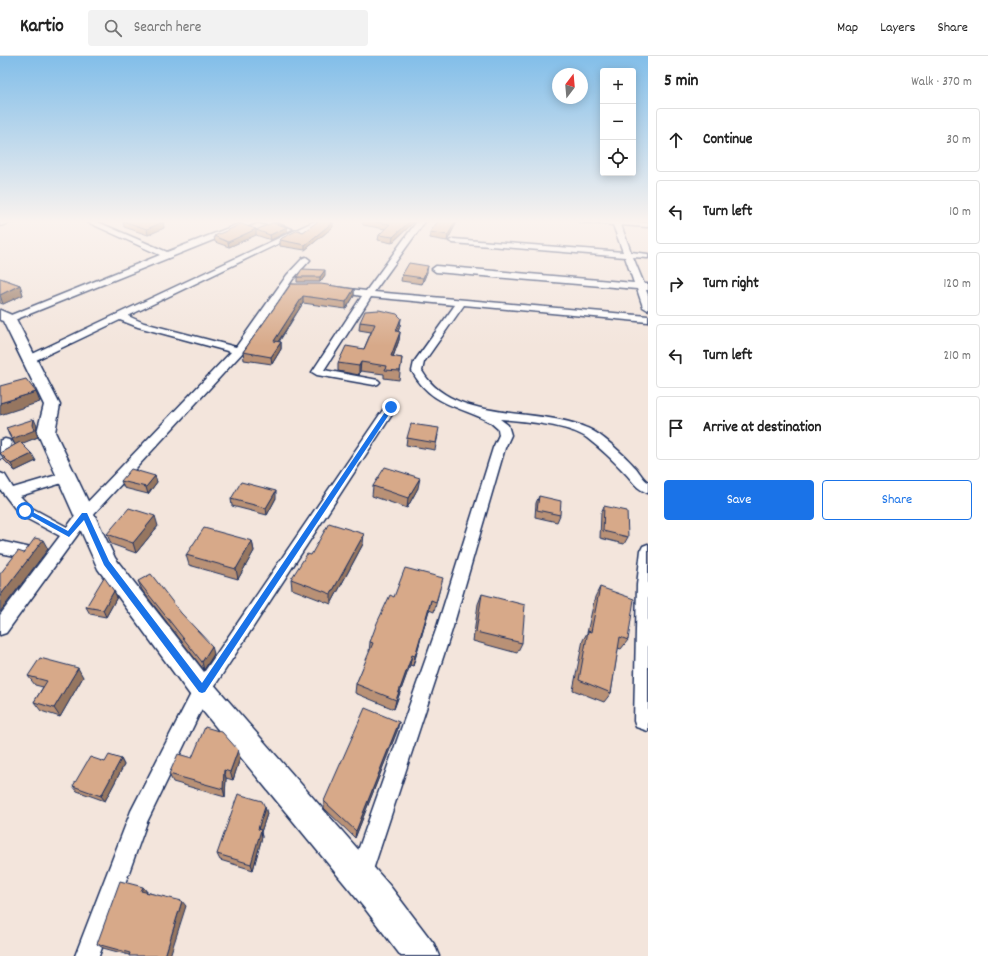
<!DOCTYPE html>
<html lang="en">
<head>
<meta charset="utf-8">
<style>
	:root { --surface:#fff; --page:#f2f2f2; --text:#222; --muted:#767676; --line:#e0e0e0; --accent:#1a73e8 }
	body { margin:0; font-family:Dekko,sans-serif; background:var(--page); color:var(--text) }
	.controls { position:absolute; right:12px; top:12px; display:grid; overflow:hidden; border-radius:4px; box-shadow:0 2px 10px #0003 }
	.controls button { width:36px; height:36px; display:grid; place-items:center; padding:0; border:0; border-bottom:1px solid var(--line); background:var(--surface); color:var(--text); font:20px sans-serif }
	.compass { position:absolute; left:552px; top:12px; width:36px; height:36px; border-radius:50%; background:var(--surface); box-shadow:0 2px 10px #0003; rotate:16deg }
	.stop { position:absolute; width:12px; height:12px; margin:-9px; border:3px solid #1a73e8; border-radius:50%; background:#fff }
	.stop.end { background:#1a73e8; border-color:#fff; box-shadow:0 1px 4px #0008 }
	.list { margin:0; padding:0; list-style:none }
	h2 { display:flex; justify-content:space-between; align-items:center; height:52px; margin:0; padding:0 16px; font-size:17px }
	h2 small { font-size:13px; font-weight:400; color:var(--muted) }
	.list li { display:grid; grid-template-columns:26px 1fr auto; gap:12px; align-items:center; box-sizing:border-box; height:64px; margin:0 8px 8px; padding:0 8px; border:1px solid var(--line); border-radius:4px }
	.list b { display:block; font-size:15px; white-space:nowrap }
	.list em { font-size:13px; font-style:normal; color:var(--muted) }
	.actions { display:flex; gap:8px; padding:12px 16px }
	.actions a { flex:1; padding:9px 0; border:1px solid var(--accent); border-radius:4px; text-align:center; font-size:14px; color:var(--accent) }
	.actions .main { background:var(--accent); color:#fff }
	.icon { flex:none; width:22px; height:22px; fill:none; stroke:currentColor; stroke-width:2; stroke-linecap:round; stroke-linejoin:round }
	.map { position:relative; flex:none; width:648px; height:900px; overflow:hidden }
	header { display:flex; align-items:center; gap:24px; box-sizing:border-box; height:56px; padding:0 20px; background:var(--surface); border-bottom:1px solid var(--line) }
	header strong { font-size:19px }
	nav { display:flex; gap:22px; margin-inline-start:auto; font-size:14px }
	.search { width:280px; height:36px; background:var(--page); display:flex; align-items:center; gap:10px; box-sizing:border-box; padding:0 14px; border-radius:4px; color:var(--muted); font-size:15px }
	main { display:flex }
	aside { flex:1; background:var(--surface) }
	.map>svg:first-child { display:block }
</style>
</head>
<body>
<header>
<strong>Kartio</strong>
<div class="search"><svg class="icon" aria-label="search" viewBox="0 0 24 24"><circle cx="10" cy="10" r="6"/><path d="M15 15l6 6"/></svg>Search here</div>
<nav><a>Map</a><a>Layers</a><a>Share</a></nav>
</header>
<main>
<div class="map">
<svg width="648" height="900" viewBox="0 0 648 900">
	<rect width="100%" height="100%" fill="#f3e5dc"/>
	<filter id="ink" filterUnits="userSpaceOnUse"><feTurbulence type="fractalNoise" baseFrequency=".025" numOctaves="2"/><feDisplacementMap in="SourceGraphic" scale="8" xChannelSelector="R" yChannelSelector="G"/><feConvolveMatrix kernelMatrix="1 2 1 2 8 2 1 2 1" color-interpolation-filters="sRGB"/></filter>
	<g filter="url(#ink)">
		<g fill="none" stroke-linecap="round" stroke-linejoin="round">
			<defs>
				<path id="street" d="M6,164h12l-18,6v-4z
					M83,164h10l74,32 82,-32h18l25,9 -4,2 -30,-9 -246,99h-6l-2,-2 2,-2 154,-62z
					M317,164h10l-199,96 16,7 92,24 51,-72 16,-17 3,-1 4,3 -17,19 -48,71 -156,169 -83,114 -6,2v-20l60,-79 -40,-21 -20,-26v-16l5,2 8,13 54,-16 5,2 2,3 -2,3 -52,16 10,11 37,20 12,-16 152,-159 -93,-25 -18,-7 -86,41h-8l-1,-2 1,-2z
					M418,164h8l-52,72 274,24v6l-184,-17 -40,57 -2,9c31,53 115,35 165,57 15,6 38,28 49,40 4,5 7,11 12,14v11c-12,-4 -15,-12 -23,-20 -11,-12 -25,-25 -38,-35 -18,-13 -64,-17 -87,-19l8,6 3,10 -6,13 -53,182 -81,246 -3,8 -8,3 -8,-3 -3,-8 87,-246 57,-182 6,-13 -1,-6 -8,-7c-32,-17 -59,-16 -78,-51l2,-9 41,-57 -84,-8 -47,73 54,10 2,2 -2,2 -4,1 -57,-10 -5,-3 50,-76 -29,-5v-4l33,4z
					M577,164h42l29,3v4l-27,-2 10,27 17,2v4l-15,-1 11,27h4v6h-2l2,5v15l-5,-3 -6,-18 -201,-17 -4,-3 4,-3 198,17 -9,-26 -172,-14 -4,-2 4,-2 170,13 -10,-27 -32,-3z
					M391,347l6,4 -189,289 -61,126 -48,134h-24l56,-145 65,-127 191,-280z
					M5,383l4,1 2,3 -6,15 -5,1v-18z
					M0,485l31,7 3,4 -3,4 -5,2 -26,-5z
					M648,488v187l-12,-4 -2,-6 3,-136 4,-35 2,-4z"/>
				<path id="secondary" d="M0,254l14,6 2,3 44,86 -5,27 60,126 96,123 179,205 44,58 5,12h-38l-35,-46 -173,-211 -95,-130 -61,-137 7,-27 -41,-84 -3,-1z"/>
			</defs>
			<!-- street casing -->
			<use href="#street" stroke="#1b2f5e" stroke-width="3"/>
			<!-- secondary casing -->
			<use href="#secondary" stroke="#1b2f5e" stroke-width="3"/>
			<!-- street -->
			<use href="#street" fill="#fff" fill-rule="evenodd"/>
			<!-- secondary -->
			<use href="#secondary" fill="#fff" fill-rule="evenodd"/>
		</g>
		<!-- wall -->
		<path fill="#b99176" stroke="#1b2f5e" d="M363,164h53l-24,23 -14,-3 1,-5 6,-6 -22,-4z
			M458,164l-11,21 -17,-3v-6z
			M123,165l40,1 1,6 -16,7 -24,-8z
			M287,171v5l-16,8 -15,-5 -27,12 -14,-5 -1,-6 42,-7v1z
			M333,171l-28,23 -25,-4v-6l23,-8z
			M427,216l-5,12 -21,-3 1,-6z
			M325,219l-5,7h-23v-5z
			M0,222l20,7 3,10 -20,9 -3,-1z
			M291,228l63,5v7l-8,13 -43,-6 -24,39h2v7l-9,15 -28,-4 -1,-8z
			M401,262l-1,8 -2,6h2l-1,8 -6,17 9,1 -3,22 -15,-2v-4l-24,-3 -1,4 -21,-4v-8l26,-14 7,-17 -12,-2 1,-8z
			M37,370l-1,6 2,5 -17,6 15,18 -21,10 -11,-11 -4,-7 15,-8 -6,-10 -3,-7z
			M438,379l-3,15 -29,-5 1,-7z
			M155,420l2,6 -9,12 -24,-6 -3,-7z
			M373,430l45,2 -11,20 -35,-12z
			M539,440l21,19 -3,7 -22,-5 1,-14z
			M276,442l-9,17 -35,-9 -1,-7z
			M604,450l24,31 -4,7 -24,-6 1,-25z
			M158,470l-22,27 -25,-9 -4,-10z
			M252,485l2,10 -16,28 -49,-14 -3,-10z
			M363,488l-32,60 -39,-15 -1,-10 20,-24z
			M138,525l76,73 -10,16 -62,-80z
			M600,531l28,53 -7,9 -3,-1 -7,45 -7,9 -31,-12 10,-50 4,-7 8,-36z
			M440,532l-6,24 -5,-2 -16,56 -3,-1 -16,44 -39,-16 1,-9 14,-32h-1l1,-10 24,-45z
			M114,535l3,6 -11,20 -16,-3 -4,-7z
			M482,538l40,49 -5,10 -44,-12 5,-37z
			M28,620l55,1 -23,40 -19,-6 -7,-9 9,-15 -8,-2z
			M399,666l-2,9 -42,107 -31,-30v-7z
			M238,694l2,8 -7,22 -7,-2 -1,19 -52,-15 -4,-8 23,-16z
			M121,703l3,6 -19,36 -28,-10 -4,-5 32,-24z
			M265,751l2,7 -6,18 1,5 -9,33 -33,-10 -3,-6z
			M143,831l4,5 39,14 -57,49 -26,-7 -6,-4z"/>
		<!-- shaded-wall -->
		<path fill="#967660" stroke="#1b2f5e" d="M411,164h5l-24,23 1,-6z
			M456,164h2l-11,21 1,-6z
			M163,166l1,6 -16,7 -1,-6z
			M333,166v5l-28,23v-5z
			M287,171v5l-16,8 -1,-5z
			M256,173v6l-27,12 -1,-5z
			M428,210l-1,6 -5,12 1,-6z
			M325,214v5l-5,7v-5z
			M20,229l3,10 -20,9 -3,-9z
			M354,233v7l-8,13v-7z
			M303,240v7l-29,45v-7z
			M401,262l-1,8 -5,14 1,-9z
			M400,276l-1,8 -9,25 1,-9z
			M281,286v7l-9,15 -1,-7z
			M361,306l-1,9 -1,4v-9z
			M36,336l4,10 -40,13v-12z
			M34,363l3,7 -1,6 2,5 -22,9 -4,-7 21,-14z
			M32,398l4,7 -21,10 -4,-7z
			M155,420l2,6 -9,12 -2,-7z
			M420,422l-2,10 -11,20 1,-10z
			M276,435v7l-9,17 -1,-7z
			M155,460l3,10 -22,27 -3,-10z
			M364,478l-1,10 -32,60v-10z
			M43,484l5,9 -48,63v-16z
			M252,485l2,10 -16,28 -2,-10z
			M114,535l3,6 -11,20 -3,-7z
			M431,544l-2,10 -16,56 2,-10z
			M212,590l2,8 -10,16 -2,-8z
			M412,599l-2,10 -16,44 2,-9z
			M78,612l5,9 -23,40 -6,-9z
			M399,666l-2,9 -42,107 1,-7z
			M238,694l2,8 -7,22 -3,-8z
			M121,703l3,6 -19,36 -4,-5z
			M224,714l2,8 -1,19 -2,-8z
			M265,751l2,7 -6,18 1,5 -9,33 -2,-6 7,-35z
			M143,831l4,5 -1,4 -5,-5z
			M182,845l4,5 -16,50h-5z"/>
		<!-- building -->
		<path fill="#d7a989" stroke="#1b2f5e" d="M127,164h27l9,2 -16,7 -24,-8z
			M320,164l13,2 -28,23 -25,-5 2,-2 16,-8 5,2z
			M363,164h48l-18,17 -14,-2 11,-11z
			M439,164h17l-8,15 -18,-3z
			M272,167l15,4 -17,8 -14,-5z
			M241,168l15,5 -28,13 -14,-6 12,-5z
			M409,207l19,3 -5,12 -21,-3z
			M302,213l23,1 -5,7h-23z
			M0,222l20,7 -20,10z
			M291,228h30l33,5 -8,13 -43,-6 -29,45 7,1 -10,15 -28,-5z
			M379,254l18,4 4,4 -5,13 4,1 -9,24 11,2 -2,13 -15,-1 1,-4 -25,-4 -2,4 -21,-3 8,-17 18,3 11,-25 -15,-2 5,-11z
			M26,323l10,13 -36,11v-17z
			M34,363l-1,6 2,5 -23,9 -6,-11z
			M411,368l28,4 -3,15 -29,-5z
			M20,386l12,12 -21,10 -11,-11z
			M385,411l35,11 -12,20 -35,-12z
			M131,413l24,7 -9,11 -25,-6z
			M241,426l35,9 -10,17 -35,-9z
			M539,440l22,5 -1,14 -23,-5z
			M604,450l23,5 1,26 -25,-6z
			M129,452l26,8 -22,27 -26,-9z
			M329,467l35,11 -33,60 -40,-15 16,-25 4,1z
			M204,472l48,13 -16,28 -50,-14z
			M35,482l8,2 -43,56v-22l18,-23 6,2z
			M405,512l38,10 -7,24 -5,-2 -16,56 -3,-1 -16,45 -40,-16 17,-41 -3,-1 7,-19 13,-28 4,2z
			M151,518l30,39 31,33 -10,16 -64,-81z
			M104,521l10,14 -11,19 -17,-3z
			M600,531l34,12 -6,41 -8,-3 -9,56 -32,-13 9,-49 3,1z
			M482,538l43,11 -3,38 -46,-11z
			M40,602l38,10 -24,40 -20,-6 13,-21 -19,-5z
			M365,652l34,14 -43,109 -32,-30z
			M205,671l17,5 16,18 -8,22 -6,-2 -1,19 -54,-15 9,-20 14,4z
			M109,699l12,4 -20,37 -28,-10 17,-29 15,5z
			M238,738l24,7 3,6 -7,22 3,1 -10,34 -34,-10z
			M120,825l23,6 -2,4 41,10 -17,55h-36l1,-3 -33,-9z"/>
	</g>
	<!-- sky -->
	<linearGradient id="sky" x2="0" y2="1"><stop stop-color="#82bee9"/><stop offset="0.57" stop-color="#faf3ef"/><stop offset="1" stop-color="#faf3ef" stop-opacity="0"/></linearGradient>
	<rect width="648" height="290" fill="url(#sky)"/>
	<!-- route -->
	<path fill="#1a73e8" d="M389,350l5,1 -189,285 -3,1 -3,-1 -95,-127 -20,-45 -15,17 -47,-26 5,-2 41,22 14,-18h5l22,48 93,122z"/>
</svg>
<div class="controls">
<button>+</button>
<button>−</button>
<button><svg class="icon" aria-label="locate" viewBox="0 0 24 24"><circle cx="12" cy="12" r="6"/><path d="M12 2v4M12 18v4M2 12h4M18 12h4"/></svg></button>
</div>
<svg class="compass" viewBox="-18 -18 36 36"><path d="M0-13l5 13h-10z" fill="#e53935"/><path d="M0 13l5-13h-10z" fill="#767676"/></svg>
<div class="stop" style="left:25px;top:455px"></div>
<div class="stop end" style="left:391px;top:351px"></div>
</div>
<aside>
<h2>5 min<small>Walk · 370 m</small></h2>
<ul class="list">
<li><svg class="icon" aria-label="ahead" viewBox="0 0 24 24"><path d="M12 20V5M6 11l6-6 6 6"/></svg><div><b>Continue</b></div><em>30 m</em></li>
<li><svg class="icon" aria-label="left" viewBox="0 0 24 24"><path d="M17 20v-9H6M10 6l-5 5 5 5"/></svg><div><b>Turn left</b></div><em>10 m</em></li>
<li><svg class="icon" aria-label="right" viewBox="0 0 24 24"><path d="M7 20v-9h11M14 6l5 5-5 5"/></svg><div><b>Turn right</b></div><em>120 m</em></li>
<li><svg class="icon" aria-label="left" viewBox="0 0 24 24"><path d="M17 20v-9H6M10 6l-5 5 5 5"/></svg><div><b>Turn left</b></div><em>210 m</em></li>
<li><svg class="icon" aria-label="arrive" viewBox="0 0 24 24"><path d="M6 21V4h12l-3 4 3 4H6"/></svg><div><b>Arrive at destination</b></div></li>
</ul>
<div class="actions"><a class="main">Save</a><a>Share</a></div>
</aside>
</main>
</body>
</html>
